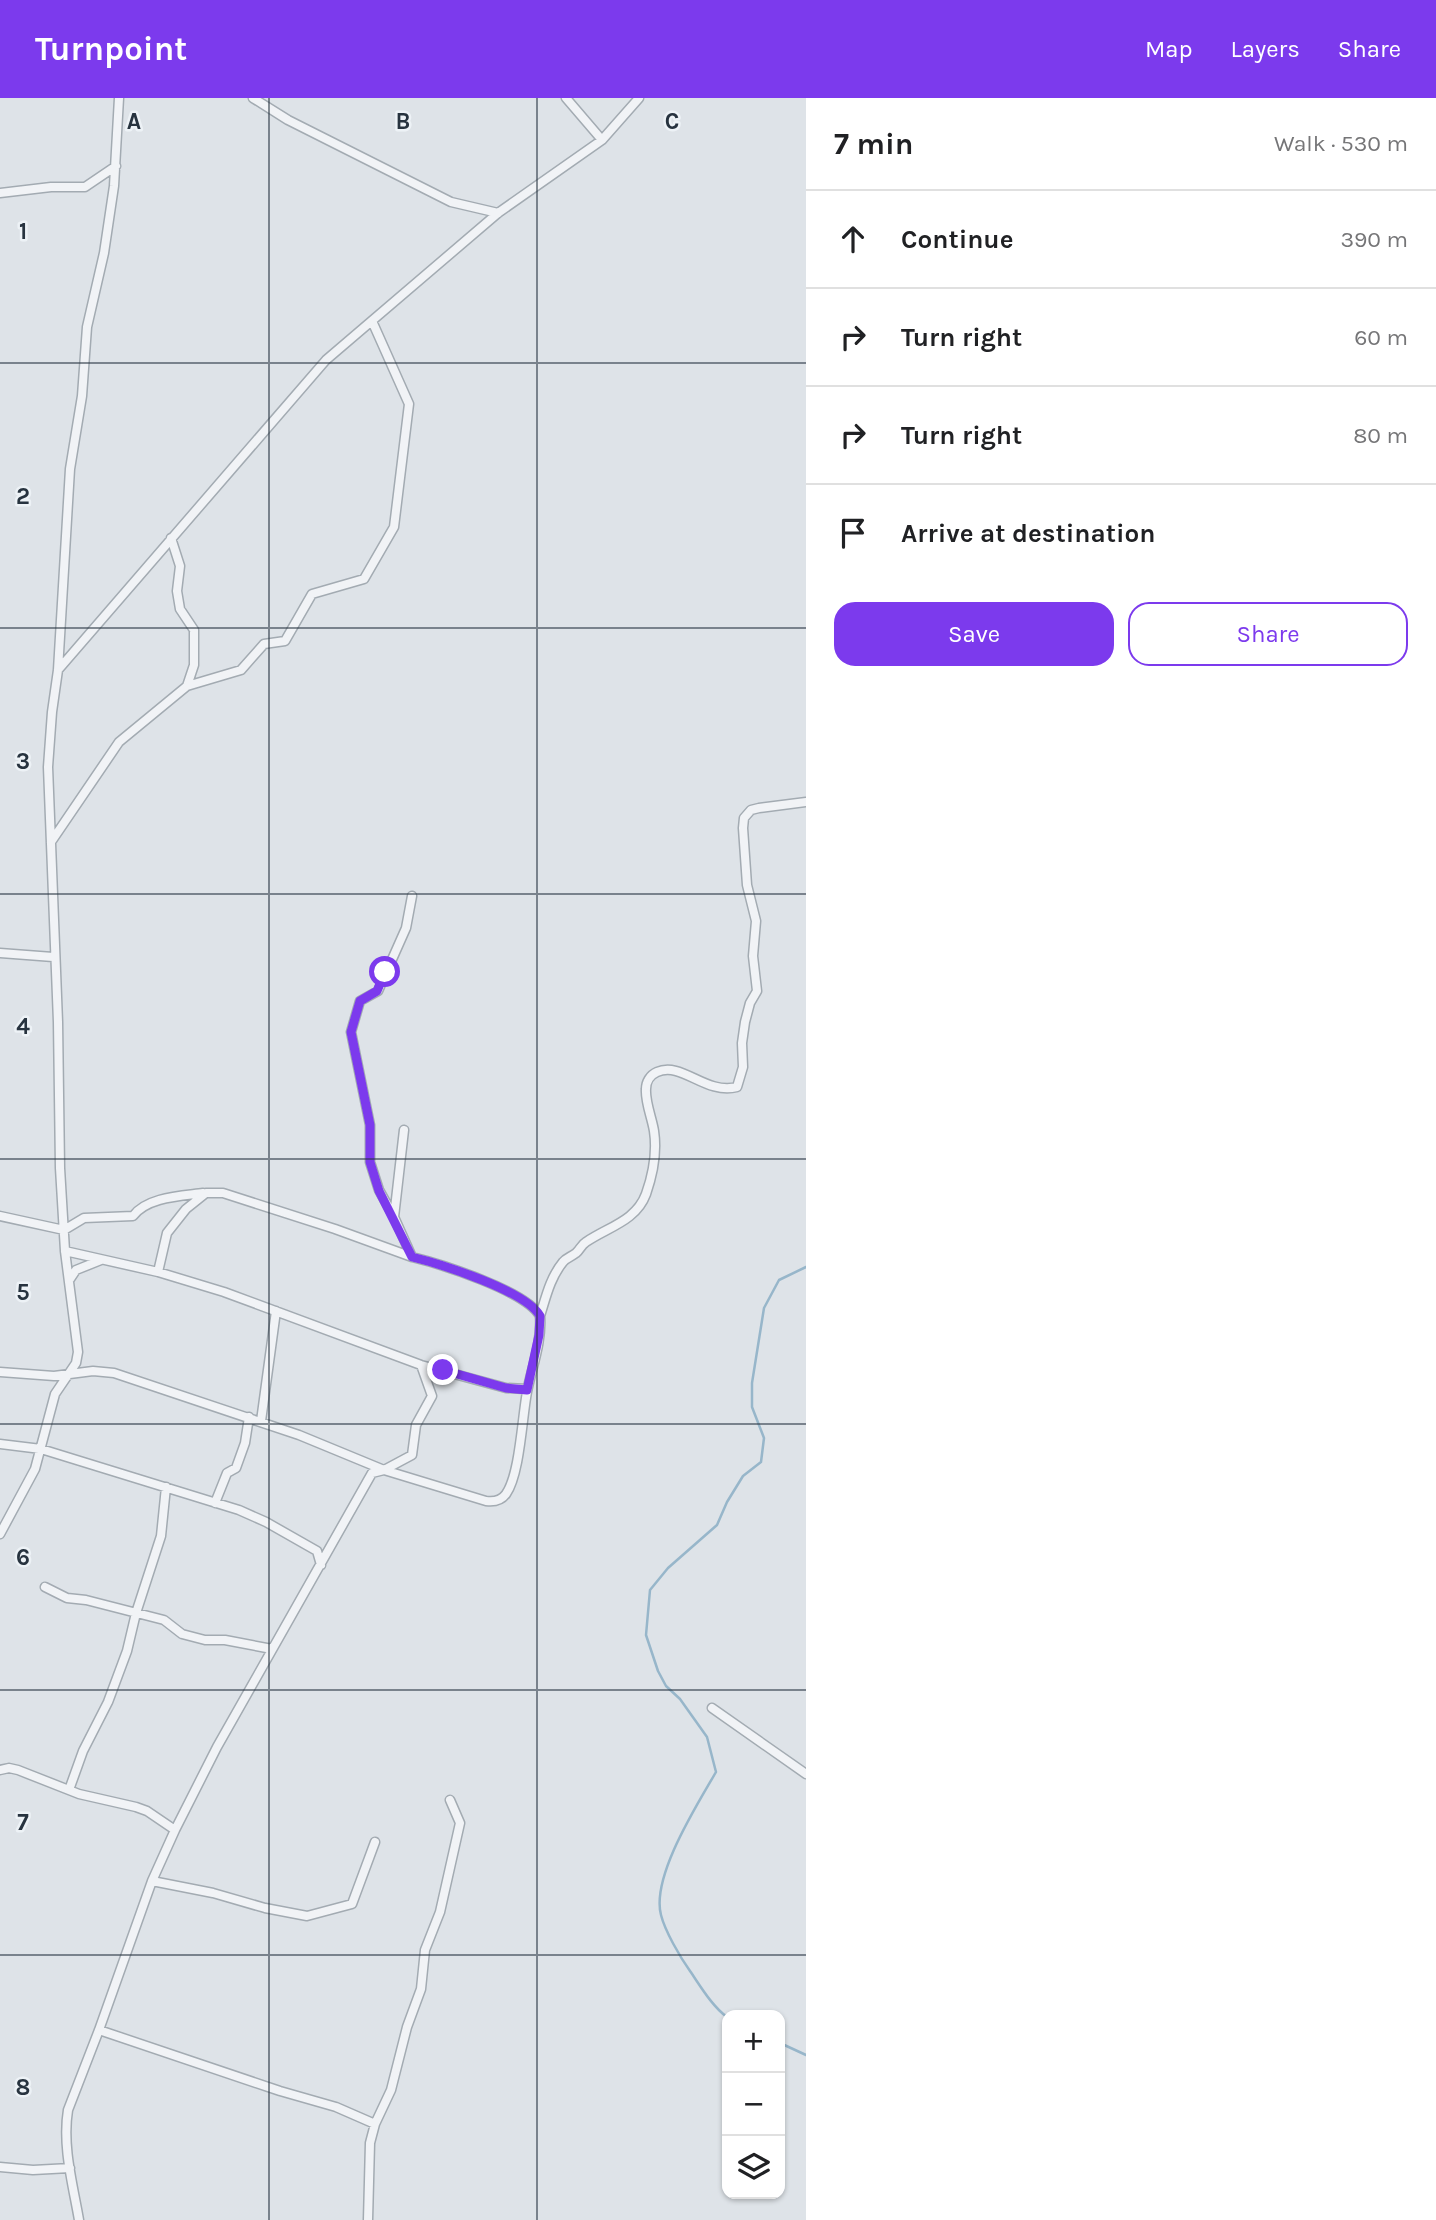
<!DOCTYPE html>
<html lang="en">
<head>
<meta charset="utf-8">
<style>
	:root { --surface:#fff; --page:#f6f6f6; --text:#202124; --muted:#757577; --line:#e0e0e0; --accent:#7c3aed }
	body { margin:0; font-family:Karla,sans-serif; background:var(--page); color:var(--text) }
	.controls { position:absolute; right:21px; bottom:21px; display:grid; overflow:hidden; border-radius:14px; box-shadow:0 2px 5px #0004 }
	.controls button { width:63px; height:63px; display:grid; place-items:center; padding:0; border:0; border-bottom:2px solid var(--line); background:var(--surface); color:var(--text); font:35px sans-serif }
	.stop { position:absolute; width:21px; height:21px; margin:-16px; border:5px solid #7c3aed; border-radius:50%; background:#fff }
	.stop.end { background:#7c3aed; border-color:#fff; box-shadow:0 2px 7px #0008 }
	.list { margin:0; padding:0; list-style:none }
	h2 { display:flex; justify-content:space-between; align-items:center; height:91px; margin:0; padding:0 28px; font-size:30px }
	h2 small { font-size:23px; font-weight:400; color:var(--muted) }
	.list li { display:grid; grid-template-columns:46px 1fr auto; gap:21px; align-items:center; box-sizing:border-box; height:98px; padding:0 28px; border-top:2px solid var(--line) }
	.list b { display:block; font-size:26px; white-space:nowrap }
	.list em { font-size:23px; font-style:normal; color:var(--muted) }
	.actions { display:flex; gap:14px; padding:21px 28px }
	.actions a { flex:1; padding:16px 0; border:2px solid var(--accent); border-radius:21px; text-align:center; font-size:24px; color:var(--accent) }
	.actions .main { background:var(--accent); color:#fff }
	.icon { flex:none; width:38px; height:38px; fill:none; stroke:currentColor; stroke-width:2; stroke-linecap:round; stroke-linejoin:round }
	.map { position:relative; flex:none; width:806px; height:2122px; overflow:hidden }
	header { display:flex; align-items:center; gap:42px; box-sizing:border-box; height:98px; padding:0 35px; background:var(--accent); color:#fff }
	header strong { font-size:33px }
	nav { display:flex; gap:38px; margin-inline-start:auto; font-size:24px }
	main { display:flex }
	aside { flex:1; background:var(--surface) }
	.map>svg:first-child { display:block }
</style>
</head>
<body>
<header>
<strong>Turnpoint</strong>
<nav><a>Map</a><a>Layers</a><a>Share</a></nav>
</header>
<main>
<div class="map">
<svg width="806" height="2122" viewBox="0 0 806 2122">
	<rect width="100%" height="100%" fill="#dee3e8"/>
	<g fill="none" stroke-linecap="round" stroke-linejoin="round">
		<!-- stream -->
		<path stroke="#97b6ca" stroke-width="2.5" d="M727,1919c-15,-11 -26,-30 -37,-46 -10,-14 -25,-40 -29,-56 -10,-38 36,-110 55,-143l-9,-35 -27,-38 -14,-13 -8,-15 -12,-36 4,-45 18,-22 49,-43 10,-23 16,-26 18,-14 3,-24 -12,-31v-24l12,-75 15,-28 27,-13
			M780,1945l26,12"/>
		<defs>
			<path id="minor" d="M253,0l35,22 163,82 47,11
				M566,0l36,42
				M0,95l51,-6h34l31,-21
				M58,572l268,-310 172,-147 104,-73 37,-42
				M187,588l54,-16 23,-26 21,-3 27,-47 52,-15 30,-52 15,-123 -37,-83
				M51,744l68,-100 68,-56 7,-21v-35l-14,-21 -3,-18 3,-25 -9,-28
				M0,855l53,4
				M0,1118l64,14 20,-12 49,-2c14,-19 48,-20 70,-23
				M394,1119l-15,-27 -9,-28v-37l-19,-93 9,-31 18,-10 28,-63 6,-32
				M65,1153l93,21 66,20 197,73 85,23 21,1
				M158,1174l9,-39 19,-24 20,-16h17l112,36 77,28
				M70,1181l6,-9 25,-10
				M540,1218c6,-19 10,-38 23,-54 3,-4 8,-5 13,-9 4,-3 5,-8 10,-11 22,-15 50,-21 60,-48 7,-20 11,-43 8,-63 -2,-13 -9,-29 -8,-42 0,-7 4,-14 11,-17 25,-11 48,23 80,15l6,-20 -1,-24 3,-21 5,-19 7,-12 -4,-35 3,-35 -9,-36 -4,-57 1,-10 7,-8 8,-2 47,-6
				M0,1274l54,4 39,-5 21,2 185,62 85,35 102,31c8,1 15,0 20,-7 14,-20 16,-76 21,-102 5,-25 15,-50 13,-76 -14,-25 -99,-52 -128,-59l-18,-40 10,-87
				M261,1323l15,-110
				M0,1346l41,5 198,61 27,12 51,29 4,14
				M215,1405l12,-30 9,-5 9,-25 4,-26
				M0,1436l35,-65 20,-75 21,-31 2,-11 -13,-101 -5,-83 -2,-146 -10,-255 4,-55 6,-42 12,-201 12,-73 5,-69 17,-74 10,-67 5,-88
				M45,1489l22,11 19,2 78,20 18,14 23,6h20l47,9
				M712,1610l94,66
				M0,1672l9,-2 9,2 61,24 57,13 11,4 28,19
				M69,1692l14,-39 25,-49 19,-51 9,-38 25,-77 5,-49
				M152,1783l61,12 52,15 42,8 45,-12 23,-62
				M99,1932l181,61 56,16 39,17
				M0,2069l33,3 37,-2
				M79,2122c-6,-35 -17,-74 -11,-110l31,-80 53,-149 23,-51 42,-83 155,-274 12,-3 28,-15 4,-30 16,-29 -11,-31
				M368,2122l2,-77 5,-19 16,-34 16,-63 14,-38 4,-39 15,-38 20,-89 -10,-23"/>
		</defs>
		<!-- minor casing -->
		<use href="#minor" stroke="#a3abb2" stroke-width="11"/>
		<!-- minor -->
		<use href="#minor" stroke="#f1f3f6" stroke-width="8"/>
	</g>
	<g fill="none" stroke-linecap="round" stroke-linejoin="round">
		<!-- route -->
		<path stroke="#7c3aed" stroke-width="9" d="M385,874l-8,19 -17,10 -9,31 19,93v37l9,29 33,66c29,7 114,34 128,59l-1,19 -12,55 -21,-2 -63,-18"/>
	</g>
	<!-- grid -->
	<path fill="none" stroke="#27333f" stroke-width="2" stroke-opacity="0.55" d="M269,0v2122M537,0v2122M0,265h806M0,530h806M0,796h806M0,1061h806M0,1326h806M0,1592h806M0,1857h806"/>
	<g font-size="23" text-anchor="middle" font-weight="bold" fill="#27333f" stroke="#edf2f6" stroke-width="5" stroke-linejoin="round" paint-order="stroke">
		<text x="134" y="31">A</text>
		<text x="403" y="31">B</text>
		<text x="672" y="31">C</text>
		<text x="23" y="141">1</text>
		<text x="23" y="406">2</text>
		<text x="23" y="671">3</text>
		<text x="23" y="936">4</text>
		<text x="23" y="1202">5</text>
		<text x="23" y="1467">6</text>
		<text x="23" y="1732">7</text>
		<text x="23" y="1997">8</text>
	</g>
</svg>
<div class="controls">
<button>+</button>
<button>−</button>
<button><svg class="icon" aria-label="layers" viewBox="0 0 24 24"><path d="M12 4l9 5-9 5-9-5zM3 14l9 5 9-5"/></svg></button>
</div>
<div class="stop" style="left:385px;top:874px"></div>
<div class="stop end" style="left:443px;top:1272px"></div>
</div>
<aside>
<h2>7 min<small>Walk · 530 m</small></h2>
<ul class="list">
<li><svg class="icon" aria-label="ahead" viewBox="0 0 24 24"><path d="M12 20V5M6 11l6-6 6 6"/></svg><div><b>Continue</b></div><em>390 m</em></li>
<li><svg class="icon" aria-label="right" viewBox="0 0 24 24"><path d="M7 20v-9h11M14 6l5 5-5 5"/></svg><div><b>Turn right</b></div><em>60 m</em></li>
<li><svg class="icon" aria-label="right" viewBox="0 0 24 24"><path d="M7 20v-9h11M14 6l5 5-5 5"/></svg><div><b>Turn right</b></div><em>80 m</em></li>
<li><svg class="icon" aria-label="arrive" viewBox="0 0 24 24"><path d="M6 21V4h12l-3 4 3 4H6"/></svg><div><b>Arrive at destination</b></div></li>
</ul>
<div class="actions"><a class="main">Save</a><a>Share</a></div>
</aside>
</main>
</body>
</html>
